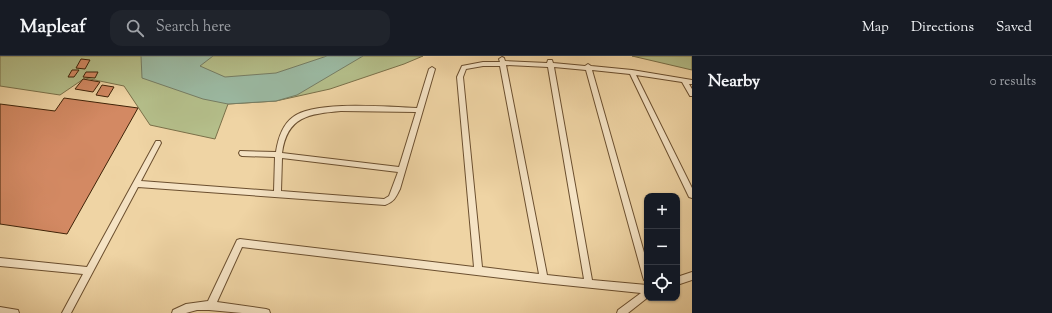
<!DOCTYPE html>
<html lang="en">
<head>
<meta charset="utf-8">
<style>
	:root { --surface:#171b24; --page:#20242c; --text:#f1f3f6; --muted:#9ea1a6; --line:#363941 }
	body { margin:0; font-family:"Sorts Mill Goudy",serif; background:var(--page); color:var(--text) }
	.controls { position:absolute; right:12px; bottom:12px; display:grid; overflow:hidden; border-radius:8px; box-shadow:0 1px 3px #0004 }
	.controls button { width:36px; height:36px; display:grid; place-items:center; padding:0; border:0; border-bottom:1px solid var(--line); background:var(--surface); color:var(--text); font:20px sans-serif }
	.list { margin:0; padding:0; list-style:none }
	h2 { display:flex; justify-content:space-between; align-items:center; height:52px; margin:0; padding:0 16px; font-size:17px }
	h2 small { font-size:13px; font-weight:400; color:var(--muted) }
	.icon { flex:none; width:22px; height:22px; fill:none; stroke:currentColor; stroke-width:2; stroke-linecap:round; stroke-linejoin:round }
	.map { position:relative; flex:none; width:692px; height:257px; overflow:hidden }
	header { display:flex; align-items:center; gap:24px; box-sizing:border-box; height:56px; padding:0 20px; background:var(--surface); border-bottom:1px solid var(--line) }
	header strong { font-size:19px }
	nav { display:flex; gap:22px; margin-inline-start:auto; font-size:14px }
	.search { width:280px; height:36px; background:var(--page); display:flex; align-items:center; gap:10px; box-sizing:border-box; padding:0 14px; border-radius:12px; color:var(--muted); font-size:15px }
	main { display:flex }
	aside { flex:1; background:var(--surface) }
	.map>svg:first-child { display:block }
</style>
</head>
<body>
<header>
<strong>Mapleaf</strong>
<div class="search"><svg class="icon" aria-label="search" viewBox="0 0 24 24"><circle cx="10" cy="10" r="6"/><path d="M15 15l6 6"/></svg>Search here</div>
<nav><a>Map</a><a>Directions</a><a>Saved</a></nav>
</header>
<main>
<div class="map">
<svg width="692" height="257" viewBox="0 0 692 257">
	<rect width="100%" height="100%" fill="#efd4a4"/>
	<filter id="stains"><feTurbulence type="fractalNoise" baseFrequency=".005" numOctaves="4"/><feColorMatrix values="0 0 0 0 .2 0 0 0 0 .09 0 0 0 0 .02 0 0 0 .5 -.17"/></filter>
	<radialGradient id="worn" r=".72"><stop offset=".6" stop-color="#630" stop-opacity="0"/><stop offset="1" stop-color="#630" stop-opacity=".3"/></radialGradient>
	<!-- green -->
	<path fill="#b4be8a" stroke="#7a7049" d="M0,0h423l-19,8 -74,25 -54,12 -48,3 -13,35 -65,-14 -26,-39 -39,-8 -25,17 -60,-9z
		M633,0h59v14l-60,-14z"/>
	<!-- water -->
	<path fill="#9bb9a2" stroke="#767d64" d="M141,0h72l-13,10 25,11 51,-4 51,-17h36l-66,39 -21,6 -48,3 -25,-5 -61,-21z"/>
	<!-- building -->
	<path fill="#d38963" stroke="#3f2308" d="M81,3l9,1 -5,9 -9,-1z
		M72,14h7l-5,7h-6z
		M86,16h12l-3,6 -12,-1z
		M83,23l17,3 -7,10 -18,-3z
		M102,29l12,2 -6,10 -12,-2z
		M64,42l74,10 -71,126 -67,-10v-120l55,7z"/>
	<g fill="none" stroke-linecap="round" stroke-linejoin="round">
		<defs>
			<path id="service" d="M502,1l2,1 1,3 42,2 1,-3h4l1,3 32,3 3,-2 3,2 41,4 60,10v4h-3l3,5v7h-2l-8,-14 -46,-7 56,113v10l-3,-1 -59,-123 -38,-4 55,193v18l-3,-1 -1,-3 -57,-207 -32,-3 38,213 55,5v13l-19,15h-11l1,-3 23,-17 -97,-10 -302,-36 -25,55 49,7 3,1 1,3h-28l-33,-3h-12l-11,3h-14l1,-3 13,-6 22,-3 29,-61 3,-1 234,28 -17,-190 5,-11 21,-4h17l-1,-3zM506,9l42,2 36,212 -37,-4zM483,10h17l39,208 -57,-7 -19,-190 3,-8z
				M432,11l3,2 -35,120c-4,8 -6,13 -15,16l-247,-18 -67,126h-9l21,-39 -83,-8v-8l87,9 69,-126h4l1,2 -20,38 133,10 1,-34 -33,-1 -2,-1 -1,-2 1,-2 36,1c2,-13 6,-27 17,-35 22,-17 96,-10 124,-9l12,-39zM341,55l75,1 -17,55 -117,-14c5,-37 27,-39 59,-42zM282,102l116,14 -9,24 -5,3 -103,-8z
				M692,216v8l-15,5v-8z
				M0,251l18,3 1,3h-19z"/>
		</defs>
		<!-- service casing -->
		<use href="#service" stroke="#6b4f2f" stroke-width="2"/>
		<!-- service -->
		<use href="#service" fill="#f5e3c4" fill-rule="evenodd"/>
	</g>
	<rect width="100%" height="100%" filter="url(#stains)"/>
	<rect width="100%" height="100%" fill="url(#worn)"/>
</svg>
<div class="controls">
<button>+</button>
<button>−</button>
<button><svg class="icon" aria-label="locate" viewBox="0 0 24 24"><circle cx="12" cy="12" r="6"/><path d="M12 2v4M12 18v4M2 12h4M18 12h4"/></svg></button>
</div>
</div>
<aside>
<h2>Nearby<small>0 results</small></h2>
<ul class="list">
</ul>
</aside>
</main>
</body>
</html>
